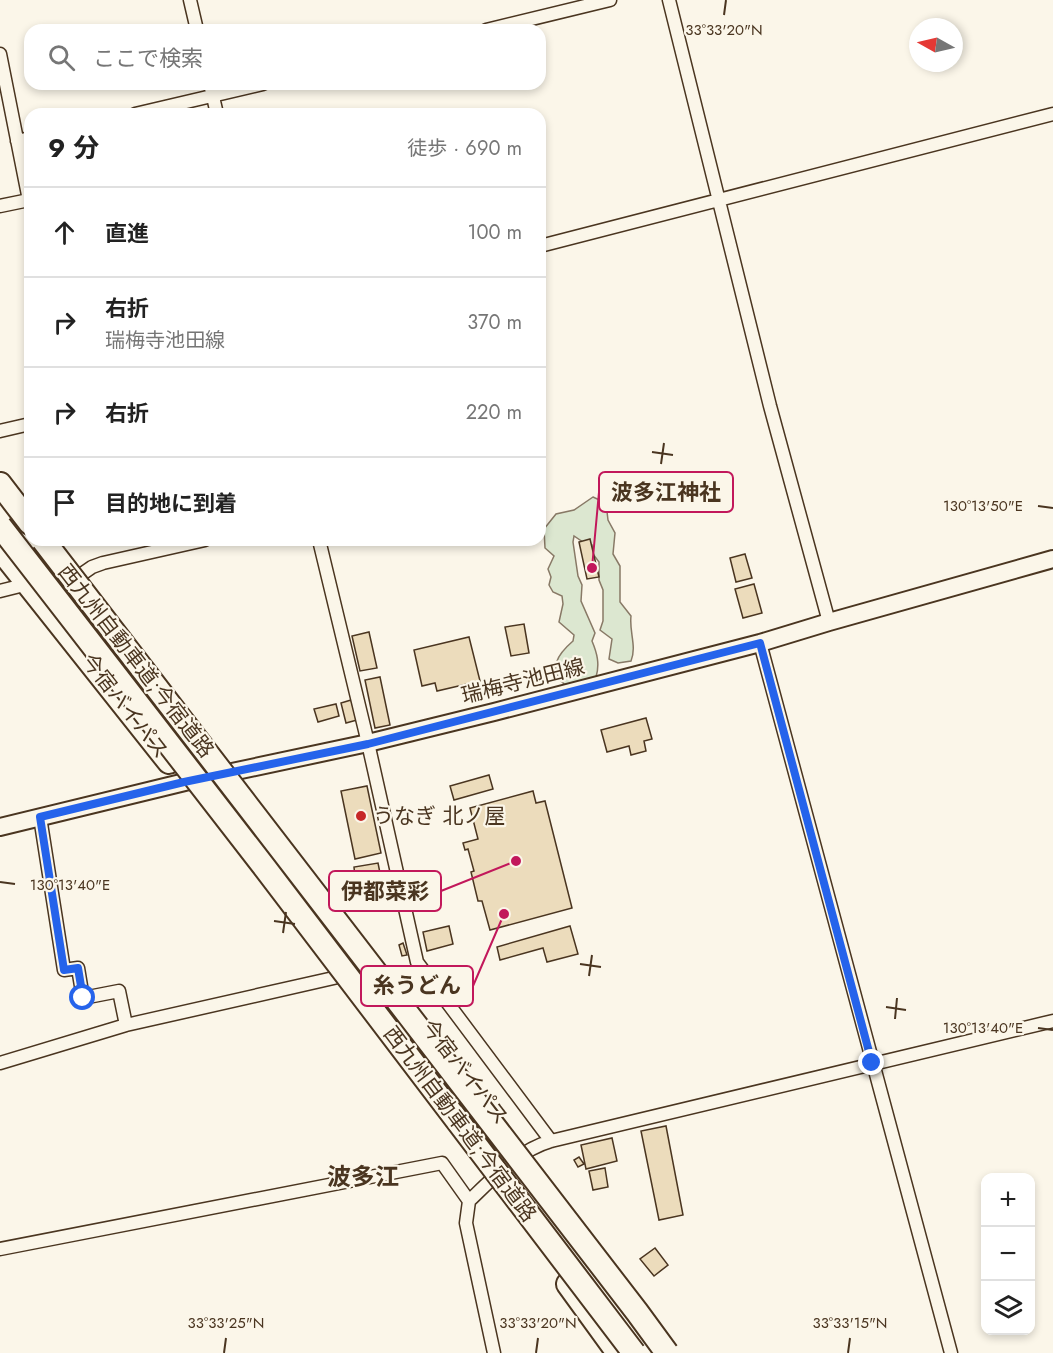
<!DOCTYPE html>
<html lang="ja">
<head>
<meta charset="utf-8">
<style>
	:root { --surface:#fff; --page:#f6f6f6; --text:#222; --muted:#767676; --line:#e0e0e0 }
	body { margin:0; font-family:Jost,"Noto Sans JP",sans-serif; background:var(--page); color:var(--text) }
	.controls { position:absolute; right:18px; bottom:18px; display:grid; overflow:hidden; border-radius:12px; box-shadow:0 3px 9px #0003 }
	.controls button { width:54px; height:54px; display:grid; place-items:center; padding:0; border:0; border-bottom:2px solid var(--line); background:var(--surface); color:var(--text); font:30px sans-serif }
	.compass { position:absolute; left:909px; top:18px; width:54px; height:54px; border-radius:50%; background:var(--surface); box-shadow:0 3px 9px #0003; rotate:278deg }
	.stop { position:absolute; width:18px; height:18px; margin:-14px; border:4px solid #2563eb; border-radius:50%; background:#fff }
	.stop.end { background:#2563eb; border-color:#fff; box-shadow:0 2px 6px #0008 }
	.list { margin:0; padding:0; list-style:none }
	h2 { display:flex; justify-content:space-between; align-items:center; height:78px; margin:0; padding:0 24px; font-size:26px }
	h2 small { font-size:20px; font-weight:400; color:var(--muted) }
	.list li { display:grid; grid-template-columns:39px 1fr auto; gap:18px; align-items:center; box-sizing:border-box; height:90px; padding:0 24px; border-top:2px solid var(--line) }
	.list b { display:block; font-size:22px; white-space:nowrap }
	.list p { margin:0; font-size:20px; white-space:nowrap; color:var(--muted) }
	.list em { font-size:20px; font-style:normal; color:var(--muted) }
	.icon { flex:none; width:33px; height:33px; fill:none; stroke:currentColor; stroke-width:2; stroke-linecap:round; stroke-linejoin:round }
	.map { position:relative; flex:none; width:1053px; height:1353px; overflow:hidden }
	.search { position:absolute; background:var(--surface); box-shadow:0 3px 9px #0003; left:24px; top:24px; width:522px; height:66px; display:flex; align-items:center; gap:15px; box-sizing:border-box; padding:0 21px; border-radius:18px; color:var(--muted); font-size:22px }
	.panel { position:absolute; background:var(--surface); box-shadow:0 3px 9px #0003; left:24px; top:108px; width:522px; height:438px; border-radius:18px }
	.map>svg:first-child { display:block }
</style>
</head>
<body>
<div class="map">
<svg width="1053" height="1353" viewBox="0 0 1053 1353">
	<rect width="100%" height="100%" fill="#fbf6e9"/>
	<!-- green -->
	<path fill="#dce7d0" stroke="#887966" stroke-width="1.5" d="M593,497l13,6 2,17 7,13 -2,21 7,12v36l11,14c-2,16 6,30 0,45l-13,2 -9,-4 3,-20 -12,-9 3,-9v-31l-4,-10v-18l-6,-8 -1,-9 -6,-1 -12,-8 -1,6 5,34 4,9 -1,16 14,32 -3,8c5,12 8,23 4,36l-10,4 -21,4c-18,-16 -7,-31 8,-44l1,-6 -15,-13 4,-18 -1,-8 -9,-4 -4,-7 2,-8 -3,-8 6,-13 -9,-8 -1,-19 12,-15 18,-4z"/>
	<!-- building -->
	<path fill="#ecdcbc" stroke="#4a3520" stroke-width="1.5" d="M590,539l9,38 -12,2 -8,-37z
		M745,554l7,24 -16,4 -6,-24z
		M754,584l8,29 -19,5 -8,-29z
		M524,624l5,29 -18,3 -6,-29z
		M369,632l8,36 -17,3 -8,-35z
		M469,637l11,44 -43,10 -2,-8 -13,3 -8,-36z
		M380,677l10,48 -15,3 -10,-48z
		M351,700l6,20 -11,3 -5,-20z
		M336,704l3,12 -21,6 -4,-13z
		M646,718l6,21 -8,2 2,10 -15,4 -2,-9 -22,6 -6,-22z
		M489,775l4,14 -39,11 -4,-14z
		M367,786l14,67 -26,6 -14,-68z
		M533,791l3,12 9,-2 27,107 -82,22 -8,-29h-4l-7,-29 3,-1 -6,-22 -3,1 -2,-7 15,-4 -8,-31z
		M378,863l2,10 -25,4 -1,-10z
		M449,926l4,18 -26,7 -4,-19z
		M570,926l8,28 -31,8 -4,-14 -43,12 -3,-13z
		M403,943l4,12 -5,1 -3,-11z
		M666,1126l17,89 -24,5 -18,-89z
		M612,1138l5,23 -31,8 -5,-24z
		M579,1157l5,7 -6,3 -4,-7z
		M605,1168l3,19 -15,3 -4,-19z
		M655,1248l13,17 -14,11 -14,-17z"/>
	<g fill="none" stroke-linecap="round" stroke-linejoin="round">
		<defs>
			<path id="street" d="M190,0l7,30
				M669,0l101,406 59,216
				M486,30l124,-30
				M0,54l29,146 -29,6
				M210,84l7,30
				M135,114l128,-30
				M17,141l13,-3
				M540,246l513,-132
				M0,431l30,-7
				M319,540l49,203 49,219 134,179
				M79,576l13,-9 11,-4 102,-23
				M0,591l28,-7
				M760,643l191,710
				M40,817l24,153 14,-2 5,30 36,-7 7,34
				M0,1063l126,-38 212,-48
				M0,1249l442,-86 27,38
				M494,1353l-28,-130 3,-22c24,-23 50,-51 82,-60l502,-120"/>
			<path id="secondary" d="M0,827l185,-45 183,-39 126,-31 266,-69 69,-21 224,-63"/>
			<path id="highway" d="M0,484l30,39
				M0,549l169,213
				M568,1284l50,69"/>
		</defs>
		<!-- street casing -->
		<use href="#street" stroke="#4a3520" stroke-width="15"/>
		<!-- secondary casing -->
		<use href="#secondary" stroke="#4a3520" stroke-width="20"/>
		<!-- highway casing -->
		<use href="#highway" stroke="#4a3520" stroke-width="26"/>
		<!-- street -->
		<use href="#street" stroke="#fbf6e9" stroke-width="12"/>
		<!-- secondary -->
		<use href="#secondary" stroke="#fbf6e9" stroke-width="16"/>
		<!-- highway -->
		<use href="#highway" stroke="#fbf6e9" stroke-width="22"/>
		<defs>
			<path id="highway-bridge" d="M0,526l265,342 369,485
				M43,540l594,772 30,41"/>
		</defs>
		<!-- highway-bridge casing -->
		<use href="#highway-bridge" stroke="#4a3520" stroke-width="26" stroke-linecap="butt"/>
		<!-- highway-bridge -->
		<use href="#highway-bridge" stroke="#fbf6e9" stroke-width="22"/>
	</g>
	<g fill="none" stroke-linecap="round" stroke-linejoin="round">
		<!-- route -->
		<path stroke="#2563eb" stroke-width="8" d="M83,998l-5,-30 -14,2 -24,-153 144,-35 184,-38 392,-101 112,420"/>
	</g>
	<!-- ticks -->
	<path fill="none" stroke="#4a3520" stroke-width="2" d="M724,15l2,-15M652,452l21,3M661,464l3,-21M1038,506l15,2M0,882l15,2M274,921l21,3M283,933l3,-21M580,964l21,3M589,976l3,-21M886,1007l20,3M895,1019l2,-21M1038,1028l15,2M224,1353l2,-15M536,1353l2,-15M848,1353l2,-15"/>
	<!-- markers -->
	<circle fill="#c62828" stroke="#fbf6e9" stroke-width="2" cx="361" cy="816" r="6"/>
	<g text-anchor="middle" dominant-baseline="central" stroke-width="4.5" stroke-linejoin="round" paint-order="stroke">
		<!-- street labels -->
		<g font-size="21" fill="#4a3520" stroke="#fbf6e9">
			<text transform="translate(136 661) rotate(52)">西九州自動車道;今宿道路</text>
			<text transform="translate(523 681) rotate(-14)">瑞梅寺池田線</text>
			<text transform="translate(125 706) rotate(52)">今宿バイパス</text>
			<text transform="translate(465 1072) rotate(52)">今宿バイパス</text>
			<text transform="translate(460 1124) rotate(53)">西九州自動車道;今宿道路</text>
		</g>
		<!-- poi labels -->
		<g font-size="21" fill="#4a3520" stroke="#fbf6e9" text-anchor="start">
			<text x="373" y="816">うなぎ 北ノ屋</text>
		</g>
		<!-- quarter labels -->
		<g font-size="24" font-weight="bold" fill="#4a3520" stroke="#fbf6e9">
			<text x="363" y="1176">波多江</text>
		</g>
	</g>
	<g font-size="15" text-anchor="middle" fill="#4a3520" stroke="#fbf6e9" stroke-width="4.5" stroke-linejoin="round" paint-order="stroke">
		<text x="724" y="35">33°33'20"N</text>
		<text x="983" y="511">130°13'50"E</text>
		<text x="70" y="890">130°13'40"E</text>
		<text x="983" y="1033">130°13'40"E</text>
		<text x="226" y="1328">33°33'25"N</text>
		<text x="538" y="1328">33°33'20"N</text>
		<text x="850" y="1328">33°33'15"N</text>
	</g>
	<!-- callouts -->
	<path fill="none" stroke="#c2185b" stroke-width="2" d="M592 568L599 492M516 861L441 891M504 914L473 986"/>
	<g fill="#c2185b" stroke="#fbf6e9" stroke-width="2">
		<circle cx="592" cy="568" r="6"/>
		<circle cx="516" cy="861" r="6"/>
		<circle cx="504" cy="914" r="6"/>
	</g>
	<g fill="#fbf6e9" stroke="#c2185b" stroke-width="2">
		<rect x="599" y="472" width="134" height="40" rx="6"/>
		<rect x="329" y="871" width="112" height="40" rx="6"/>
		<rect x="361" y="966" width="112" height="40" rx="6"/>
	</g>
	<g font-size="22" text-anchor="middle" font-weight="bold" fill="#4a3520">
		<text x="666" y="500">波多江神社</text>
		<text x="385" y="899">伊都菜彩</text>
		<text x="417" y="993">糸うどん</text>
	</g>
</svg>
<div class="controls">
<button>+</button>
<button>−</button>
<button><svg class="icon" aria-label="layers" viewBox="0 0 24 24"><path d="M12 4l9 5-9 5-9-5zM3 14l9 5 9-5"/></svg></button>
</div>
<svg class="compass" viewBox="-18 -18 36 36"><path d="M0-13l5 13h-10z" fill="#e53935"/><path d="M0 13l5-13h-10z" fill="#767676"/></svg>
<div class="stop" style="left:83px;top:998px"></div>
<div class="stop end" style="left:872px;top:1063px"></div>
<div class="search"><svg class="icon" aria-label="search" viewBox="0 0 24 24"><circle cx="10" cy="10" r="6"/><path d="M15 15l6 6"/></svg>ここで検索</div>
<section class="panel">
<h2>9 分<small>徒歩 · 690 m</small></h2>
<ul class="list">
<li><svg class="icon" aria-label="ahead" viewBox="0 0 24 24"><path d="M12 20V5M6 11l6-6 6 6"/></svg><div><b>直進</b></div><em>100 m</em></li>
<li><svg class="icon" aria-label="right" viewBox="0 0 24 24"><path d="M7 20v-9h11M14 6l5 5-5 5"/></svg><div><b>右折</b><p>瑞梅寺池田線</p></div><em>370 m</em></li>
<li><svg class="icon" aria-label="right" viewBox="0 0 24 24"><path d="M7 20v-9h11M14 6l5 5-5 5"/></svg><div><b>右折</b></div><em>220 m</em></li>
<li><svg class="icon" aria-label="arrive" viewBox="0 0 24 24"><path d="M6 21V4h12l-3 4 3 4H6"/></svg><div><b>目的地に到着</b></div></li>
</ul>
</section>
</div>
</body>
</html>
